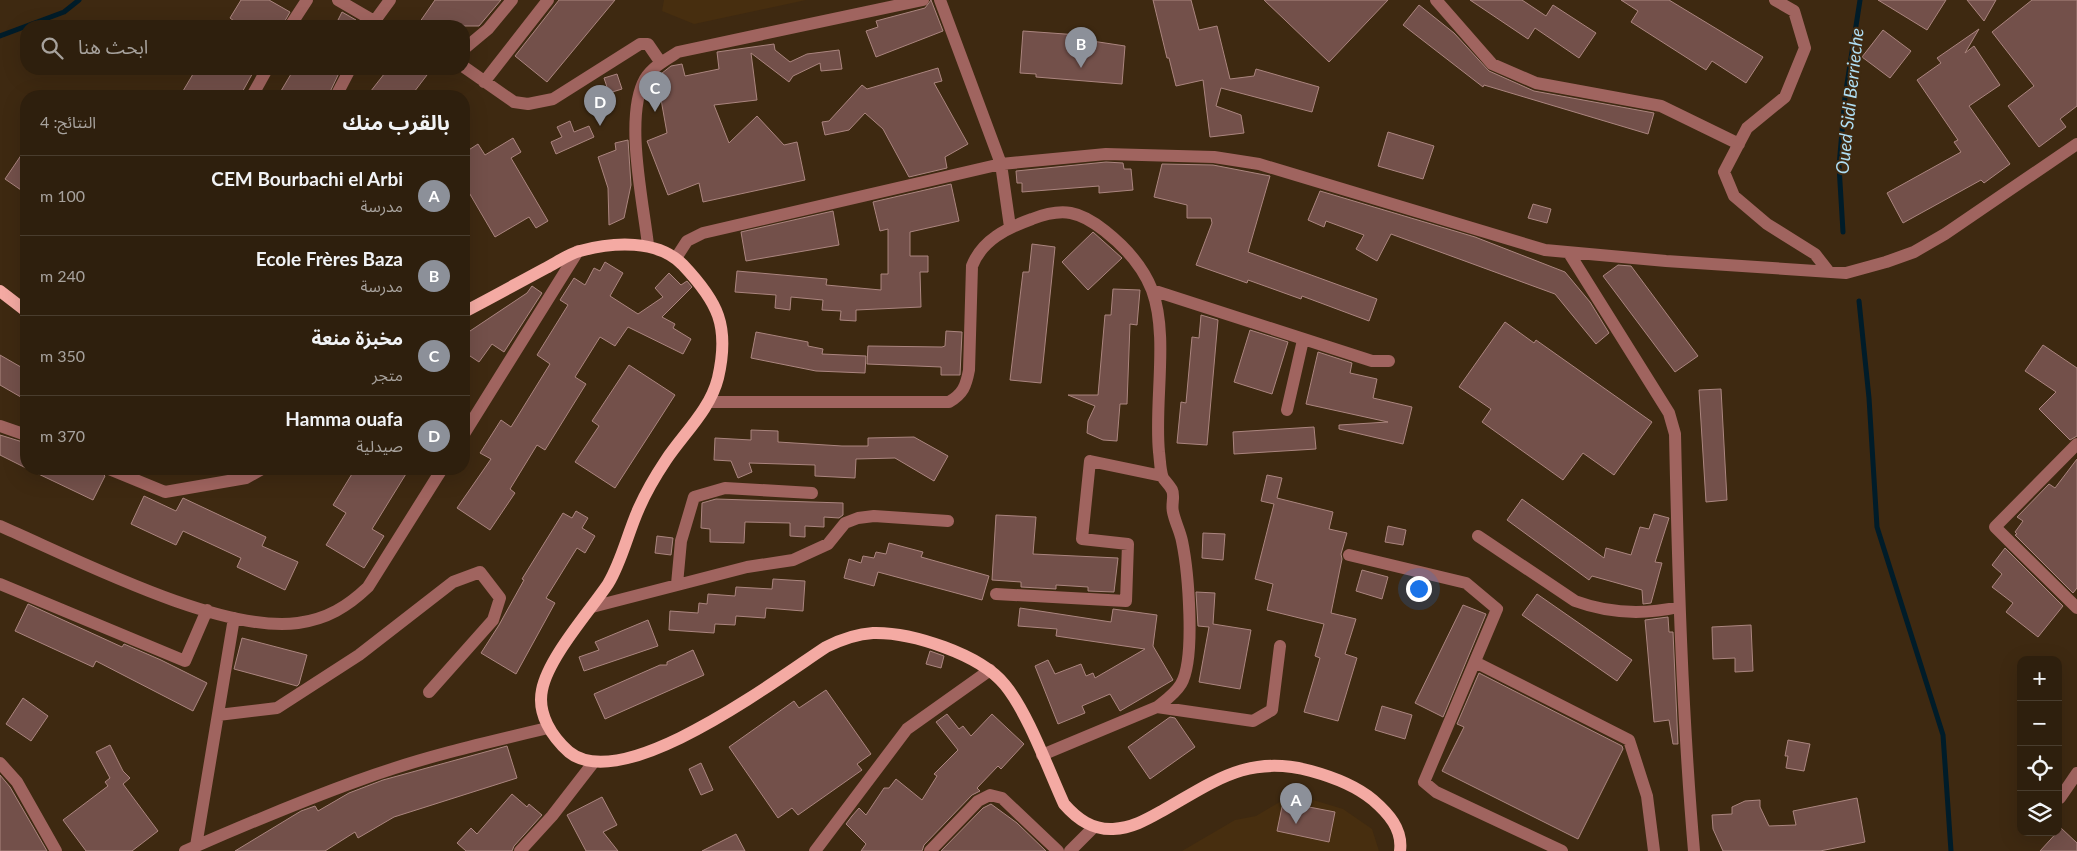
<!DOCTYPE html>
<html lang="ar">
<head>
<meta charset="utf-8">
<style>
	:root { --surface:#2e1f0d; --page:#3a2c1b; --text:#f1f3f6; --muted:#a7a29d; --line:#493d2e; --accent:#8c9099 }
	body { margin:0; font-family:Lato,"Noto Sans Arabic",sans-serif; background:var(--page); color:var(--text); direction:rtl }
	.controls { position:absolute; right:15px; bottom:15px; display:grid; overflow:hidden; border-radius:10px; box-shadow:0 5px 20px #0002 }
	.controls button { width:45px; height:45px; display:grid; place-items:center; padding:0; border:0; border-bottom:1px solid var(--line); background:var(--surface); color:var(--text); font:25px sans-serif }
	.you { position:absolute; left:1418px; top:588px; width:18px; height:18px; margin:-12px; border:4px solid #fff; border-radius:50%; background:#1a73e8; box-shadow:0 0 0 8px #1a73e833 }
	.badge { display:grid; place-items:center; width:32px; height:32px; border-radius:50%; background:var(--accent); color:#fff; font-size:16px; font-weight:700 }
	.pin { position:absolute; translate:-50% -41px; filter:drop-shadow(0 1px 2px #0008) }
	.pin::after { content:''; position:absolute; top:26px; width:18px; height:15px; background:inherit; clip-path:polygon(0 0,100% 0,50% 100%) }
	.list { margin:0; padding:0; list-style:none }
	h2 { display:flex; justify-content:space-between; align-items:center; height:65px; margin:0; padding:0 20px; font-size:21px }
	h2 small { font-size:16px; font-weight:400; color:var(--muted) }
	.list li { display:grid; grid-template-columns:32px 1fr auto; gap:15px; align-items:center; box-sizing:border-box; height:80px; padding:0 20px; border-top:1px solid var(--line) }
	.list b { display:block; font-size:19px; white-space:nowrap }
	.list p { margin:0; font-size:16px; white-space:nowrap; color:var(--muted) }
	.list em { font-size:16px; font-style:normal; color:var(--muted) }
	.icon { flex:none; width:28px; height:28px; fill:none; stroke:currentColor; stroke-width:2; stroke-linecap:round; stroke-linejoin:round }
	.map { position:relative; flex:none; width:2077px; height:851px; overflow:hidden; direction:ltr }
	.search { position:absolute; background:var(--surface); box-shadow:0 5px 20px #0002; left:20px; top:20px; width:450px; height:55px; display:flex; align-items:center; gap:12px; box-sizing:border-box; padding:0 18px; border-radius:20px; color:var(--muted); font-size:19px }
	.panel { position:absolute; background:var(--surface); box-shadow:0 5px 20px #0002; left:20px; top:90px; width:450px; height:385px; border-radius:20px; direction:rtl }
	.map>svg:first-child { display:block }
</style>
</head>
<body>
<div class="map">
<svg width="2077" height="851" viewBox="0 0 2077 851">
	<rect width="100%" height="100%" fill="#3e2911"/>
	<!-- built -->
	<path fill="#472e0f" d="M664,0h142l-112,24 -32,-13z
		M1293,794l50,15 29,20 7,22h-197l53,-31 21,-4z"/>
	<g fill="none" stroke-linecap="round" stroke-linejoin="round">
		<!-- stream -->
		<path stroke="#001c29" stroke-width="5" d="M0,36l64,-24 15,-12
			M1843,232l-4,-66 6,-69 15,-97
			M1859,301l10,97 8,129 66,208 8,116"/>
	</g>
	<!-- building -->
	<path fill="#73504a" stroke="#ab857f" d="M241,0h28l21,12 -8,14h-51l3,-5 -4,-3z
		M435,0h66l-22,26h-62z
		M559,0h56l-68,82 -32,-26z
		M931,0l12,31 -67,26 -10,-26 12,-4 -2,-6 49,-13z
		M1153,0h38l8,30 18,-4 13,53 24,-3 2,-7 63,18 -7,25 -91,-24 -5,18 25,9 3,18 -34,4 -7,-57 -27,6 -7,-28h-2z
		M1264,0h124l-59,62z
		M1470,0h52l24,16 7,-11 43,28 -17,25 -44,-30 -7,11z
		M1621,0h48l94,57 -17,26 -34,-22 -6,9 -75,-48 7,-11z
		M1878,0h68l-19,30z
		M1967,0h29l-12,21z
		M2032,0h45v106l-17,13 6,8 -27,20 -31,-41 26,-20 -42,-54z
		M1419,5l35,28 35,38 45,20 120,22 -6,21 -164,-49 -1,2 -80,-62z
		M342,12l14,8 -2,6h-19z
		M1979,29l-14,24 9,-7 26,39 -31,21 41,58 -26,19 -3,-3 -78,43 -16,-30 74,-41 -7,-10 4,-2 -41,-60 24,-17 -4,-5z
		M1883,30l28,21 -21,27 -28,-21z
		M1023,31l70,5 -1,5 33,5 -3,38 -86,-7v-3l-16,-1z
		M774,44l1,6 15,12 17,-8 32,-4 3,19 -21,2 -1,-8 -27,13 -4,6 -38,-29 6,47 -43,5 15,38 28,-27 27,29 13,-3 8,38 -102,22 -4,-19 -31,12 -21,-54 20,-8 -10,-56 14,-11 11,-2 3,12 34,-7 -2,-17z
		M938,68l4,13 -8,2 34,61 -23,13 2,11 -38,9 -26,-48 -18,-16 -16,17 -24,5 -3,-13 7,-1 33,-36 5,4z
		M196,69h59l-15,27h-47l-10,-5z
		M294,69h47l-13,27h-50z
		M388,69h31l8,6 -16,21h-44z
		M617,74l5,15 -13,4 -5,-15z
		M570,121l4,11 15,-6 5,11 -38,17 -5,-12 11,-5 -5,-10z
		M1388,132l46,14 -11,33 -45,-13z
		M513,138l8,14 -10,6 37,63 -12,7 -7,-11 -34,20 -31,-53v-31l14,-9 7,11z
		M628,140l3,45 -7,33 -15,7 -1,-37 -10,-31 18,-7 -1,-7z
		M26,148v34l-5,8 -16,-11z
		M1106,162l17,1 1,6h7l2,21 -34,3v-7l-77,6v-9h-5l-1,-12z
		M1162,164l51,1 57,11 -22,76 129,47 -8,22 -67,-25 -1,3 -53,-19 -1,3 -51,-18 16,-42 -1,-5h-24v-13l-33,-8z
		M951,184l8,37 -49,11v24h18v16h-8l1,35 -65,3v11l-16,-1 1,-9 -19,-1 1,-10 -32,-3 -1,13 -15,-2 1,-13 -41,-3 2,-21 90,8 -1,6 55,5v-16h7v-45l-8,2 -7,-29z
		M1320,191l155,46 90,35 25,30 19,31 -13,11 -41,-50 -164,-60 -14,27 -21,-12 8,-14 -38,-14 -2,6 -16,-7z
		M1533,204l18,5 -4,14 -19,-5z
		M833,211l6,34 -93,16 -5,-29z
		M1093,232l29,26 -34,32 -26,-28z
		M1032,244l23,3 -14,136 -31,-3 13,-108h6z
		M605,262l18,11 -13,23 28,18 25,-17 -8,-9 14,-15 12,12 6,-4 5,6 -30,30 13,7 -2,4 18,11 -8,15 -55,-27 -13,19 -15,-9 -25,40 11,7 -41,66 -8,-5 -27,44 5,4 -25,37 -33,-22 34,-49 -11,-6 21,-33 10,7 39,-63 -13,-9 31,-50 -8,-5 14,-22 11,7 9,-17 6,3z
		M1618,265l13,1 67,90 -23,16 -72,-96z
		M532,286l10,7 -38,59 -12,-8 -13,18 -15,-10v-17l63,-42z
		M1113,289l27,1 -3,35 -7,-1 -3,80h-7l-3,37 -14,-1 -16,-7 1,-12 7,-15 -27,-11h30l7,-80h6z
		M1201,315l17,5 -11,125 -30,-2 4,-41 5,1 6,-66 7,1z
		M1505,322l29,21 2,-3 116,82 -38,53 -31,-22 -20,27 -81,-58 9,-13 -32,-22z
		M1250,330l38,12 -16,52 -38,-12z
		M946,331l16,1 -2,43h-19v-8l-74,-3 1,-18 74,1 3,-1z
		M756,332l52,10v4l15,3 -1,5 44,2 -1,17 -49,-2 -65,-13z
		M2043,345l34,23v68l-7,4 -31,-31 17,-17 -31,-21z
		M1318,352l34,11 -2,10 27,6 -4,19 39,9 -9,37 -64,-15v-4l49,-3 -82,-18z
		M0,355l26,15v30l-26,-15z
		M629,365l46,30 -60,93 -40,-26 24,-36 -7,-5z
		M1721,389l6,111 -21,2 -7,-112z
		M1314,427l2,22 -82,5 -1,-22z
		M751,430l27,1v11l64,4h26v-8l46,-1 34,19 -14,25 -39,-23 -39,1 -1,19 -40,-2v-11l-66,-2 3,9 -14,6 -7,-17 -17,-1 1,-22 36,2z
		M0,435l26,8v25l-26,-13z
		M2077,459v129l-4,5 -58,-58 2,-1 -2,-2 8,-11 -6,-4 32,-33 6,4z
		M28,469h70l7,7 -12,24z
		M355,469h54l-37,60 12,7 -20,32 -38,-23 20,-32 -13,-8z
		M1267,475l15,3 -5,20 56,14 -4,17 18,4 -6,21 1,5 -11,54 25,6 -11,35 12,4 -19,63 -34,-9 16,-54 -5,-2 9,-32 -57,-14 6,-26 -18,-5 19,-75 -13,-3z
		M144,496l32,15 7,-13 83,39 -4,9 36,16 -13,28 -48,-23 4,-9 -58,-27 -7,14 -45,-21z
		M716,499l127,4v12l-4,3 -15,-1v10l-19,-1v11l-15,-1v-13l-45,-1 -1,21 -34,-1v-13l-9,-1 1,-25z
		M1522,499l82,59 2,-10 25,7 9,-28 9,2 5,-15 15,4 -14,44 7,1 -11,40 -8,1 -1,-14 -50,-14 -3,4 -82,-60z
		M576,511l12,7 -6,10 13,8 -10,17 -8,-5 -31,50 9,5 -39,71 -35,-21 18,-28 25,-45 -2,-1 41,-66 9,5z
		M996,515l40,2 -3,37 85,4 -4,34 -26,-1v-4l-32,-2v4l-35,-2v-5l-29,-2z
		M1388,526l18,4 -3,15 -18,-3z
		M1203,533l22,1 -2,26 -21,-2z
		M657,536l16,2 -2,17 -16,-2z
		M889,543l34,9 -2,5 68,19 -7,24 -104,-28 -4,14 -30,-8 5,-19 12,4 2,-7 11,2 2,-6 10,2z
		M2005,548l58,58 -25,31 -32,-25 7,-9 -21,-16 10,-13 -10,-9z
		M1362,570l26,7 -6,22 -26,-8z
		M773,579l32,2 -2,30 -37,-3 -1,10 -29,-2 -1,9 -20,-1 -1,9 -45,-3 1,-19 28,2 1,-10 8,1 1,-10 27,2 1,-9 36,2z
		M1196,592l19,1 -2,31 38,6 -11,59 -41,-7 10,-55 -11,-1z
		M1537,594l95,66 -15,21 -95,-66z
		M28,604l94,43 2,-3 37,16 46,23 -14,28 -97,-50 -3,6 -78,-36z
		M1463,605l23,9 -43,103 -28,-14z
		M1020,608l91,14 2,-13 44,6 -4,31 20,34 -53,31 -10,-17 -28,12 3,7 -27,11 -23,-58 13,-6 7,14 26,-10 5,12 7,-3 2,5 50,-29 -89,-13 1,-7 -39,-3z
		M1668,617l1,15h4l5,112h-5l-4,-24 -15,2 -9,-102z
		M648,620l10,26 -74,25 -5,-14 20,-7 -4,-8z
		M1751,625l2,46 -18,1v-14l-22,1 -1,-32z
		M242,638l65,17 -8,29 -2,2 -63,-17z
		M693,650l11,25 -99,44 -11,-25 66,-29h7v-3z
		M930,651l14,5 -3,12 -15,-4z
		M1479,673l143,73 1,3 -45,90 -136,-68 22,-44 -7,-3z
		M826,690l45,64 -14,10 5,6 -64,45 -6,-7 -14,10 -49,-71 65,-46 5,7z
		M23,698l25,18 -17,25 -25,-17z
		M1382,706l30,9 -7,24 -30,-9z
		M947,714l12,15 4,-3 8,10 21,-22 32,30 -23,25 -3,-3 -21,22 3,3 -8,4 -48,50 -2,6h-61l5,-7 -20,-20 6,-8 7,-8 7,7 18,-27h5l7,-9 26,21 15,-24 -3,-2 24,-24 -22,-28z
		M1170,717l5,1 20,29 -45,32 -22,-32z
		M1788,740l22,4 -6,27 -18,-3 2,-12h-3z
		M110,745l13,26 7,7 -7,6 35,47 -26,20h-46l-23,-31 45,-34 -3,-4 5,-4 -14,-26z
		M507,746l10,32 -123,39 -36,21 -3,-6 -30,19h-90l66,-40 14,-5 3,5 31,-18 34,-13z
		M701,763l12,27 -12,5 -12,-26z
		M0,775l10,12 37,64h-47z
		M512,794l15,13 2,-3 13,11 -28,31 -2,5h-46l-9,-8 14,-15 6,6z
		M602,797l15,28 -14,7 15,19h-32l-19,-36z
		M1857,798l8,44 -45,9h-97l-10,-22 -1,-14 20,-1v-7l13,-6 15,-1v7l9,19 27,-1 -3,-14z
		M1283,802l52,10 -6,30 -52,-11z
		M991,804l26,19 29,28h-105l42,-43z
		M2061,828l16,15v8h-37z
		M736,834l9,17h-43z"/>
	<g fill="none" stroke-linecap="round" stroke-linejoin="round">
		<!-- minor -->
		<path stroke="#a0645f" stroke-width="12" d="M338,0l36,21
			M940,0l61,164 9,63
			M1436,0l56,64 44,19 125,23 78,38
			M1775,0l19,11 11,37 -20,49 -38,31 -23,44 10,24 33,28 48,30 14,18
			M290,26l17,-26
			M371,26l19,-26
			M464,49l24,-20 24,-29
			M464,67l50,35 14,2 25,-5 87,-55h8l13,19
			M484,82l64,-82
			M252,96l15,-27
			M336,96l14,-27
			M648,245c-5,-44 -24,-129 -3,-166 7,-12 22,-20 33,-27l245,-52
			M1569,253l100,160 6,21c3,139 7,278 19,417
			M676,258l11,-17 16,-8 298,-69 105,-10 108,3 45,7 286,86 121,11 180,12 40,-11 28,-10 31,-18 132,-90
			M1152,290l220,71h17
			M709,402h240c14,-8 17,-16 20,-32l3,-104c10,-26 35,-38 60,-47 31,-12 48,-8 73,12 19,15 38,36 47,59 17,46 2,112 7,162 1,7 1,19 4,26 3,4 7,8 9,12 3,6 -1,15 1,22 2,10 7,19 9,29 6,29 14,118 -1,143 -6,10 -15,16 -24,23l-115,48
			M1287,410l16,-70
			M0,426l26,9
			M464,434l114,-183
			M2077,444l-82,83 82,81
			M109,469l56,23 81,-14 16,-9
			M0,526c74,32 220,108 298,97 29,-4 49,-16 70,-36l74,-118
			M1478,536l97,65c35,13 68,14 104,6
			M1349,555l117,28 31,26 -73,173 12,10 126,59
			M0,584l185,77 22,-51
			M677,584l4,-43 13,-44 31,-9 87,5
			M996,594l130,7 2,-57 -46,-5 8,-78 72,15
			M592,607l155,-40 46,-7 35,-16 17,-21 13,-5 16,-2 74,5
			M1475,662l154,78 18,56 7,55
			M1157,707l96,14 19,-11 8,-64
			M218,715l59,-7 82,-53 94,-73 27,-10 20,26 -7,22 -64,72
			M0,763l17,19 39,69
			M2060,798l17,-25
			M196,846l38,-228
			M185,851c57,-25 114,-49 172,-70 62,-23 127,-38 191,-53
			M520,851l32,-35 41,-53
			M815,851l92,-122 83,-59
			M930,851l48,-50 12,-6 12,3 56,53
			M1070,851l24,-24"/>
		<!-- major -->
		<path stroke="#f4aaa3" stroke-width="12" d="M0,291l26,20
			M464,312c27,-14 54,-29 82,-44 10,-5 22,-14 34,-17 33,-9 78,-12 103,14 35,37 47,61 35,113 -8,32 -34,55 -52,82 -10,15 -20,32 -27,48 -11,24 -17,53 -31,76 -19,28 -60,74 -66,106 -5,24 10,47 27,62 54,44 208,-73 257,-105 14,-7 30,-13 47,-14 38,-1 107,21 132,52 23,28 43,84 59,119 13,15 28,26 49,25 19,-1 33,-9 49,-18 53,-30 86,-57 149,-40 22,6 44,14 62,29 15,13 30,29 27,51"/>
	</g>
	<g text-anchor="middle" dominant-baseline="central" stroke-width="4" stroke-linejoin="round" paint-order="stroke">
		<!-- water labels -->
		<g font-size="18" font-style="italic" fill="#afdef4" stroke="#3e2911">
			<text transform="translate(1849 101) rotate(-84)">Oued Sidi Berrieche</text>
		</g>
	</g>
</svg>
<div class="controls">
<button>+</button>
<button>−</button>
<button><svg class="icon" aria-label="locate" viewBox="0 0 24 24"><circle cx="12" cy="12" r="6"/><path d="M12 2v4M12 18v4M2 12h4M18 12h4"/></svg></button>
<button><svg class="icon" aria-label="layers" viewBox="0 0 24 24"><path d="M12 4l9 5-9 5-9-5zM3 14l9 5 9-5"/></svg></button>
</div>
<div class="you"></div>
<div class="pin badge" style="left:1296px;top:824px">A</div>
<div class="pin badge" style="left:1081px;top:68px">B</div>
<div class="pin badge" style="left:655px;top:112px">C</div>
<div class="pin badge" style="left:600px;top:126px">D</div>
<div class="search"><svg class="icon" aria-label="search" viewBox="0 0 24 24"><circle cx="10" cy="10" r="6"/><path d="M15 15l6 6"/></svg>ابحث هنا</div>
<section class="panel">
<h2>بالقرب منك<small>النتائج: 4</small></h2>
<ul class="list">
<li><span class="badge">A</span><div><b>CEM Bourbachi el Arbi</b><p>مدرسة</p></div><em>100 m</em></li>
<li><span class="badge">B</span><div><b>Ecole Frères Baza</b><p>مدرسة</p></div><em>240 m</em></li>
<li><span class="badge">C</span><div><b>مخبزة منعة</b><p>متجر</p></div><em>350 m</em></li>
<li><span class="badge">D</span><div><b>Hamma ouafa</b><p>صيدلية</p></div><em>370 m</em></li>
</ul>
</section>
</div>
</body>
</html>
